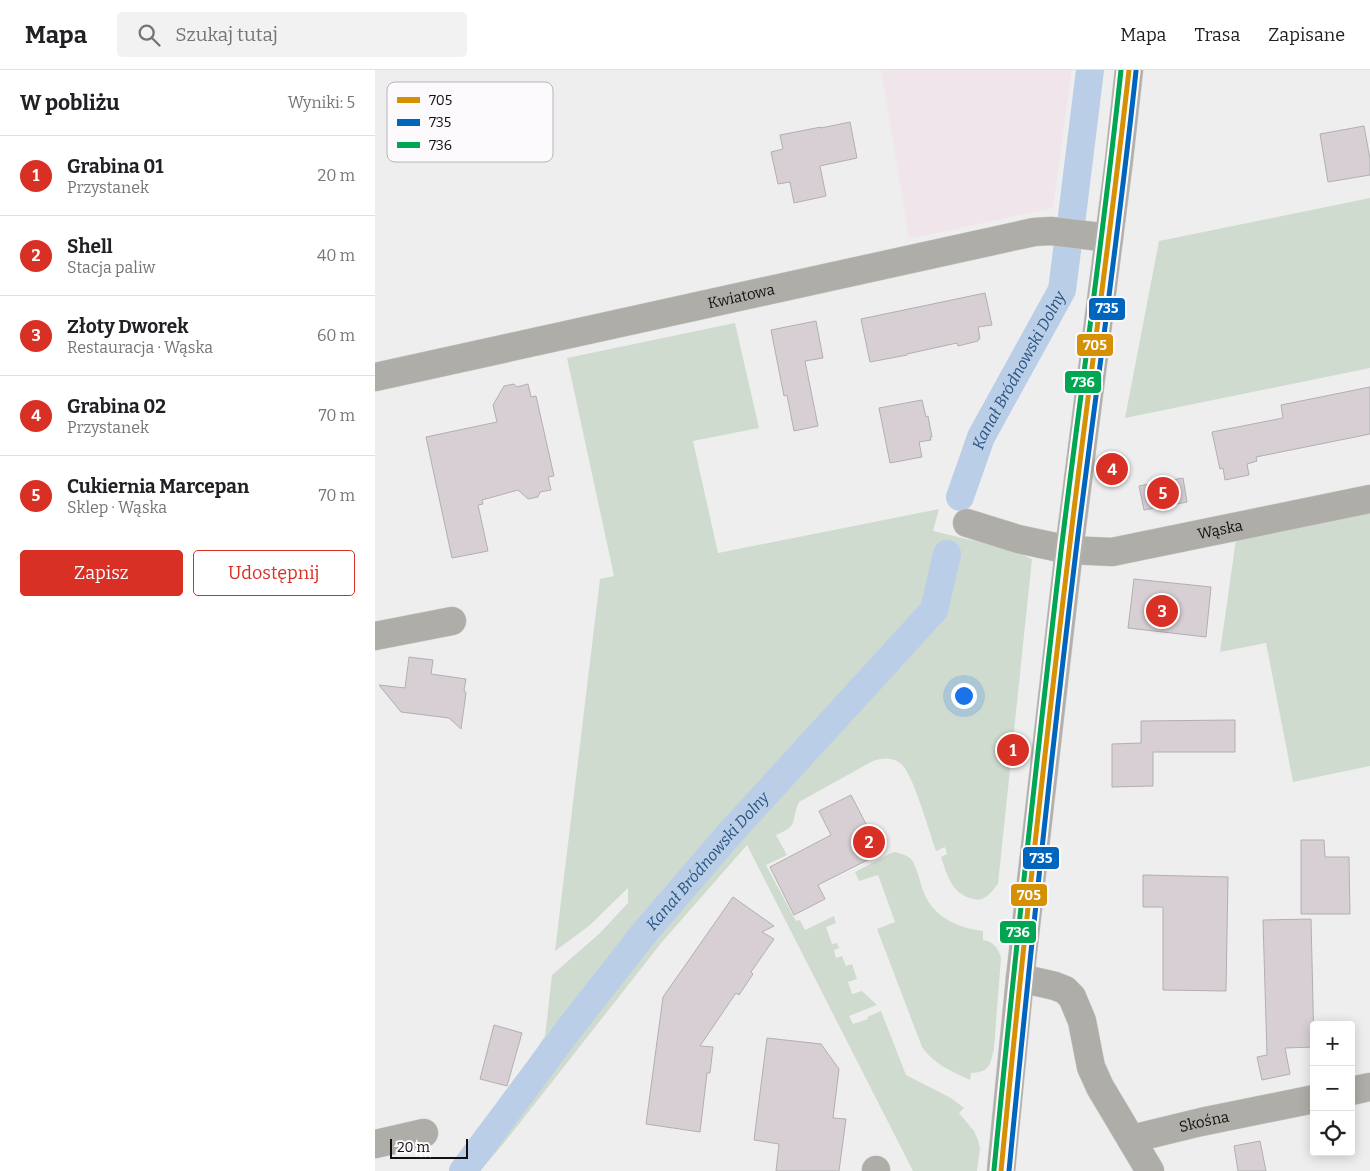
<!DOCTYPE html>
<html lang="pl">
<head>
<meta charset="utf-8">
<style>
	:root { --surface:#fff; --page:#f2f2f2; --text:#202124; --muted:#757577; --line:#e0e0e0; --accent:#d93025 }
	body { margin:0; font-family:Bitter,serif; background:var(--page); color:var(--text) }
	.controls { position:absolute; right:15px; bottom:15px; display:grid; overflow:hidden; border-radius:5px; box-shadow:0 2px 12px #0003 }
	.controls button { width:45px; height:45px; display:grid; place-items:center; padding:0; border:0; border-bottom:1px solid var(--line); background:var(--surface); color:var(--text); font:25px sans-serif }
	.scale { position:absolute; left:15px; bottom:12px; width:78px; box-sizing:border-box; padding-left:5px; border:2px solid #121112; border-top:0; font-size:14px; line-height:18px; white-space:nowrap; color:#121112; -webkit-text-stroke:4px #fdfafe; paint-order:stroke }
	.you { position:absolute; left:588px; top:625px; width:18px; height:18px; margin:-12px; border:4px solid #fff; border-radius:50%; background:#1a73e8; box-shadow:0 0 0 8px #1a73e833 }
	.badge { display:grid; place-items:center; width:32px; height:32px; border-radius:50%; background:var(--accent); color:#fff; font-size:16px; font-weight:700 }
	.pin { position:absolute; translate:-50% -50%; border:2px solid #fff; box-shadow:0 1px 5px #0006 }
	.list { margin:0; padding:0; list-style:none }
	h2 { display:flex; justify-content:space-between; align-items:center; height:65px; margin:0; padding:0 20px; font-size:21px }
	h2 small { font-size:16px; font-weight:400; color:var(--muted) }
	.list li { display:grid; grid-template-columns:32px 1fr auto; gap:15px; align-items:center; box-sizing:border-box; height:80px; padding:0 20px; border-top:1px solid var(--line) }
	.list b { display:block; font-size:19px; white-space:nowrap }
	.list p { margin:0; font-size:16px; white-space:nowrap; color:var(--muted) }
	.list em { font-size:16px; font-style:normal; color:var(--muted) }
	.actions { display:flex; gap:10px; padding:15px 20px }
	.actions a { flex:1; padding:11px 0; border:1px solid var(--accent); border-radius:5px; text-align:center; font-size:18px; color:var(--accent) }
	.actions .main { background:var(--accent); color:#fff }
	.icon { flex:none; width:28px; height:28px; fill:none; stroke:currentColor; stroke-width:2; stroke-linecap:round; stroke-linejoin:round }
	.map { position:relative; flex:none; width:995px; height:1101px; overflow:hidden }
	header { display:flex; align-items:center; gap:30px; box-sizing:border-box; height:70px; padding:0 25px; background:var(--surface); border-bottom:1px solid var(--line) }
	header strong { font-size:24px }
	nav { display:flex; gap:28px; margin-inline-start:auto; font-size:18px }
	.search { width:350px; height:45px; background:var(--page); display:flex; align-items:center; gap:12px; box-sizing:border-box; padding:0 18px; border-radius:5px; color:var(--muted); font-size:19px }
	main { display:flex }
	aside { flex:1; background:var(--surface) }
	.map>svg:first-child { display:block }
</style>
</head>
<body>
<header>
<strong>Mapa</strong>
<div class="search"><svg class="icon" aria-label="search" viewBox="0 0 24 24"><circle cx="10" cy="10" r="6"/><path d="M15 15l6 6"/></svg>Szukaj tutaj</div>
<nav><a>Mapa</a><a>Trasa</a><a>Zapisane</a></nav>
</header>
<main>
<aside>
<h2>W pobliżu<small>Wyniki: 5</small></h2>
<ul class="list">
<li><span class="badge">1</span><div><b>Grabina 01</b><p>Przystanek</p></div><em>20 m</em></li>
<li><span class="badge">2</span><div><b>Shell</b><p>Stacja paliw</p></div><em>40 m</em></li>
<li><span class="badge">3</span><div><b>Złoty Dworek</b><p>Restauracja · Wąska</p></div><em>60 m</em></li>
<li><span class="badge">4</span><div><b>Grabina 02</b><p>Przystanek</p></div><em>70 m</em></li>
<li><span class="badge">5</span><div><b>Cukiernia Marcepan</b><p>Sklep · Wąska</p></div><em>70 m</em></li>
</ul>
<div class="actions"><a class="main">Zapisz</a><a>Udostępnij</a></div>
</aside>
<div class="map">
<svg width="995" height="1101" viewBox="0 0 995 1101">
	<rect width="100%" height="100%" fill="#efeeef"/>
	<!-- industrial -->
	<path fill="#f1e5ec" d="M506,0h191l-19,138 -144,31z"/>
	<!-- green -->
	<path fill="#d0dbd0" d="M995,128v170l-245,50 34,-177z
		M360,253l24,105 -66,13 25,112 221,-44 -6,22 76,18 23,10 -34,325c-4,4 -8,11 -14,14 -3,2 -7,2 -11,1 -21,-5 -26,-24 -32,-42l6,-3 -2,-7 -9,4c-7,-19 -23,-79 -36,-88 -9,-6 -18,-5 -27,-2l-74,41c-9,20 1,23 -23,33l11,20 -21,10 30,56 4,-1 5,10 29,-14 2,7 -10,4 6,17 5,-1 2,5 -5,2 2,8 6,-2 4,10 6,-2 5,15 -9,3 4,12 10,-3 15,14 -28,11 4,8 15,-5 -1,-2 14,-6 25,64 45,23 13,10 -5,5 15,18 4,9 2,9 -3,22h-64l-166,-326 -85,97 -158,201 -24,28h-30l21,-25 74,-110 7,-61 48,-42 28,-30v-15l-39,38 -34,25 45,-372 14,-3 -47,-218z
		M995,442v254l-77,16 -27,-139 -46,9 16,-113z
		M520,782c6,2 13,3 17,8 6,10 8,23 12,33 10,25 35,35 59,38v9c10,1 16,9 18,18l-7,91c-4,17 -5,23 -23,24l-1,7c-19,-9 -35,-15 -48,-33l-45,-118 18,-7 -17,-47 -19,6 -4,-9 36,-19z"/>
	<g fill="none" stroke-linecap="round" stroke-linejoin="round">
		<!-- canal -->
		<g stroke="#bacee8" stroke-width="28">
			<path d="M696,154l19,-154"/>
			<path id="s1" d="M585,427l21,-60 81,-147 6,-47"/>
			<path id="s2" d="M88,1101l106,-142 76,-97 86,-100 203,-222 13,-56"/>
		</g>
	</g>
	<!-- building -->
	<path fill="#d8cfd4" stroke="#b1afb0" d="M475,52l7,36 -37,8 6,30 -32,7 -4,-21 -12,2 -7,-32 12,-3 -3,-14 41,-8v1z
		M989,56l6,33v16l-42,7 -8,-48z
		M610,223l7,32 -14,2 2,12h-2v2l-20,5 -1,-3 -50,11v1l-37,7 -9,-43z
		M441,251l7,37 -18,3 13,65 -24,5 -7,-36 -3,1 -13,-66z
		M139,314l3,3 11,-3 3,13 5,-1 18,80 -6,1 3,13 -11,2 -2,5 -10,2 -10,-9 -36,10 1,4 -5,1 10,46 -36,7 -26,-121 71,-15 -4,-17 11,-19z
		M995,317v47l-114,23 1,4 -10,3 2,11 -24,5 -2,-12 -3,1 -8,-37 71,-14 -2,-13z
		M547,330l4,17 2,-1 4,21h-2l1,3 -12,2 3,15 -32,6 -11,-55z
		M808,408l4,24 -43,8 -5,-24z
		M759,509l77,8 -5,50 -78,-9z
		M34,587l24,3 -2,14 35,5 -2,11 2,3 -5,36 -12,-11 -48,-6 -22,-27 26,3z
		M860,650v32h-82v34l-41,1v-43l29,-1v-22z
		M476,725l30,58 -63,32 7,14 -31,16 -24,-48 61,-32 -12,-24z
		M926,770h23l1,17h24l1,57h-49z
		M768,805l85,2 -2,114 -63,-1v-83h-20z
		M358,827l41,29 -12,6 12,7 -23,33 2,2 -14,21 -3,-2 -36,53 13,1 -3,26h-3l-7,59 -54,-8 17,-127z
		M936,849l3,128 -29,1 5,26 -28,6 -5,-23 10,-2 -4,-135z
		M119,955l28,8 -15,53 -27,-7z
		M392,968l54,6 18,25 -6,49 13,1 -7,52h-63l3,-27 -25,-4z
		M885,1071l6,30h-28l-4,-25z"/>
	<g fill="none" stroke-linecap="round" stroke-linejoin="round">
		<defs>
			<g id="minor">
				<path id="s3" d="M0,307l659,-145 17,-1 58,7"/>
				<path id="s4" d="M592,453l51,16 51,11 43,2 258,-53"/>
				<path d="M0,566l77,-15"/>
				<path d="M645,908l35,8 10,4 7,7 10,24 9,46 9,20 50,84"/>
				<path d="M976,1021l19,-4"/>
				<path id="s5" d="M756,1069l70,-17 113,-23"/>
				<path d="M0,1074l49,-11"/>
				<path d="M501,1101v-1"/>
			</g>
			<path id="major" d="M626,1101l19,-193 49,-428 50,-390 10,-90"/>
		</defs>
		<!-- minor casing -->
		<use href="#minor" stroke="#cccbcc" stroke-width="29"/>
		<!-- major casing -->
		<use href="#major" stroke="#cccbcc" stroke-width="29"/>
		<!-- minor -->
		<use href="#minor" stroke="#afada8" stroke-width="28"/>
		<!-- major -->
		<use href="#major" stroke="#b3b0ac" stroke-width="28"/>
		<defs>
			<path id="bus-1" d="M626,1101c20,-207 43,-414 68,-620 19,-161 42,-320 60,-481"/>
			<path id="bus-2" d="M634,1101c20,-207 42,-413 67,-620 20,-160 43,-320 60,-480"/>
			<path id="bus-3" d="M619,1100c20,-207 43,-413 67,-619 20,-161 43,-321 60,-481"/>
		</defs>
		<!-- bus-1 casing -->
		<use href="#bus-1" stroke="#fdfafe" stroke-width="9"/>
		<!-- bus-2 casing -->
		<use href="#bus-2" stroke="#fdfafe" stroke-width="9"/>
		<!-- bus-3 casing -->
		<use href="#bus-3" stroke="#fdfafe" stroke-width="9"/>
		<!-- bus-1 -->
		<use href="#bus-1" stroke="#d59003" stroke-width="5"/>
		<!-- bus-2 -->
		<use href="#bus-2" stroke="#0065bd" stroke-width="5"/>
		<!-- bus-3 -->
		<use href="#bus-3" stroke="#00a651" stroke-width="5"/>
	</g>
	<g text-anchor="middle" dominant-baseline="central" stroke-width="4.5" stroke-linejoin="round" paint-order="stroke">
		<!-- street labels -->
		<g font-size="15" fill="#121112" stroke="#fdfafe">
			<text stroke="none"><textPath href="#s3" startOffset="375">Kwiatowa</textPath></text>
			<text stroke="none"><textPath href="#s4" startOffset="259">Wąska</textPath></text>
			<text stroke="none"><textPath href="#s5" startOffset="75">Skośna</textPath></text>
		</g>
		<!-- water labels -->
		<g font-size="16" font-style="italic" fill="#295382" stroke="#fdfafe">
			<text stroke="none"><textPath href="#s1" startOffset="140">Kanał Bródnowski Dolny</textPath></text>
			<text stroke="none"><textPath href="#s2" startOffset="395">Kanał Bródnowski Dolny</textPath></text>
		</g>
	</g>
	<!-- legend -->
	<rect x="12" y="12" width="166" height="80" rx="8" fill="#fdfafe" stroke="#b6b4b7" stroke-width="1"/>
	<rect x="22" y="27" width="23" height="6" fill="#d59003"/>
	<rect x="22" y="49" width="23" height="7" fill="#0065bd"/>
	<rect x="22" y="72" width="23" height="6" fill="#00a651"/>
	<g font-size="14" fill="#121112">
		<text x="54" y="35">705</text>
		<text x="54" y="57">735</text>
		<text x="54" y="80">736</text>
	</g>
	<g stroke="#fdfafe" stroke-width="2">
		<rect x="713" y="227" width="38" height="24" rx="5" fill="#0065bd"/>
		<rect x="701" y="263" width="38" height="24" rx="5" fill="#d59003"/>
		<rect x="689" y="300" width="38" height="24" rx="5" fill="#00a651"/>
		<rect x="647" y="776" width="38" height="24" rx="5" fill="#0065bd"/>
		<rect x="635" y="813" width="38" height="24" rx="5" fill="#d59003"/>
		<rect x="624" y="850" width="38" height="24" rx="5" fill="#00a651"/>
	</g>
	<g font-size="14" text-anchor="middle" font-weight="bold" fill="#fff">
		<text x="732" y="243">735</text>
		<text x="720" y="280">705</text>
		<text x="708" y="317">736</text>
		<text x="666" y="793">735</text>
		<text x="654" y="830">705</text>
		<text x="643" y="867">736</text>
	</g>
</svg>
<div class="controls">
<button>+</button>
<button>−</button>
<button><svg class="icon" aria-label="locate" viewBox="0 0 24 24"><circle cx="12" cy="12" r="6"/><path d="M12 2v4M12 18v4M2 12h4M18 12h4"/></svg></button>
</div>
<div class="scale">20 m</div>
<div class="you"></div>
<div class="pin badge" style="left:638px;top:680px">1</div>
<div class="pin badge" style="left:494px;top:772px">2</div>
<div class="pin badge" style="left:787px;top:541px">3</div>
<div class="pin badge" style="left:737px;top:399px">4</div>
<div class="pin badge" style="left:788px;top:423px">5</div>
</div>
</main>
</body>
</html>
